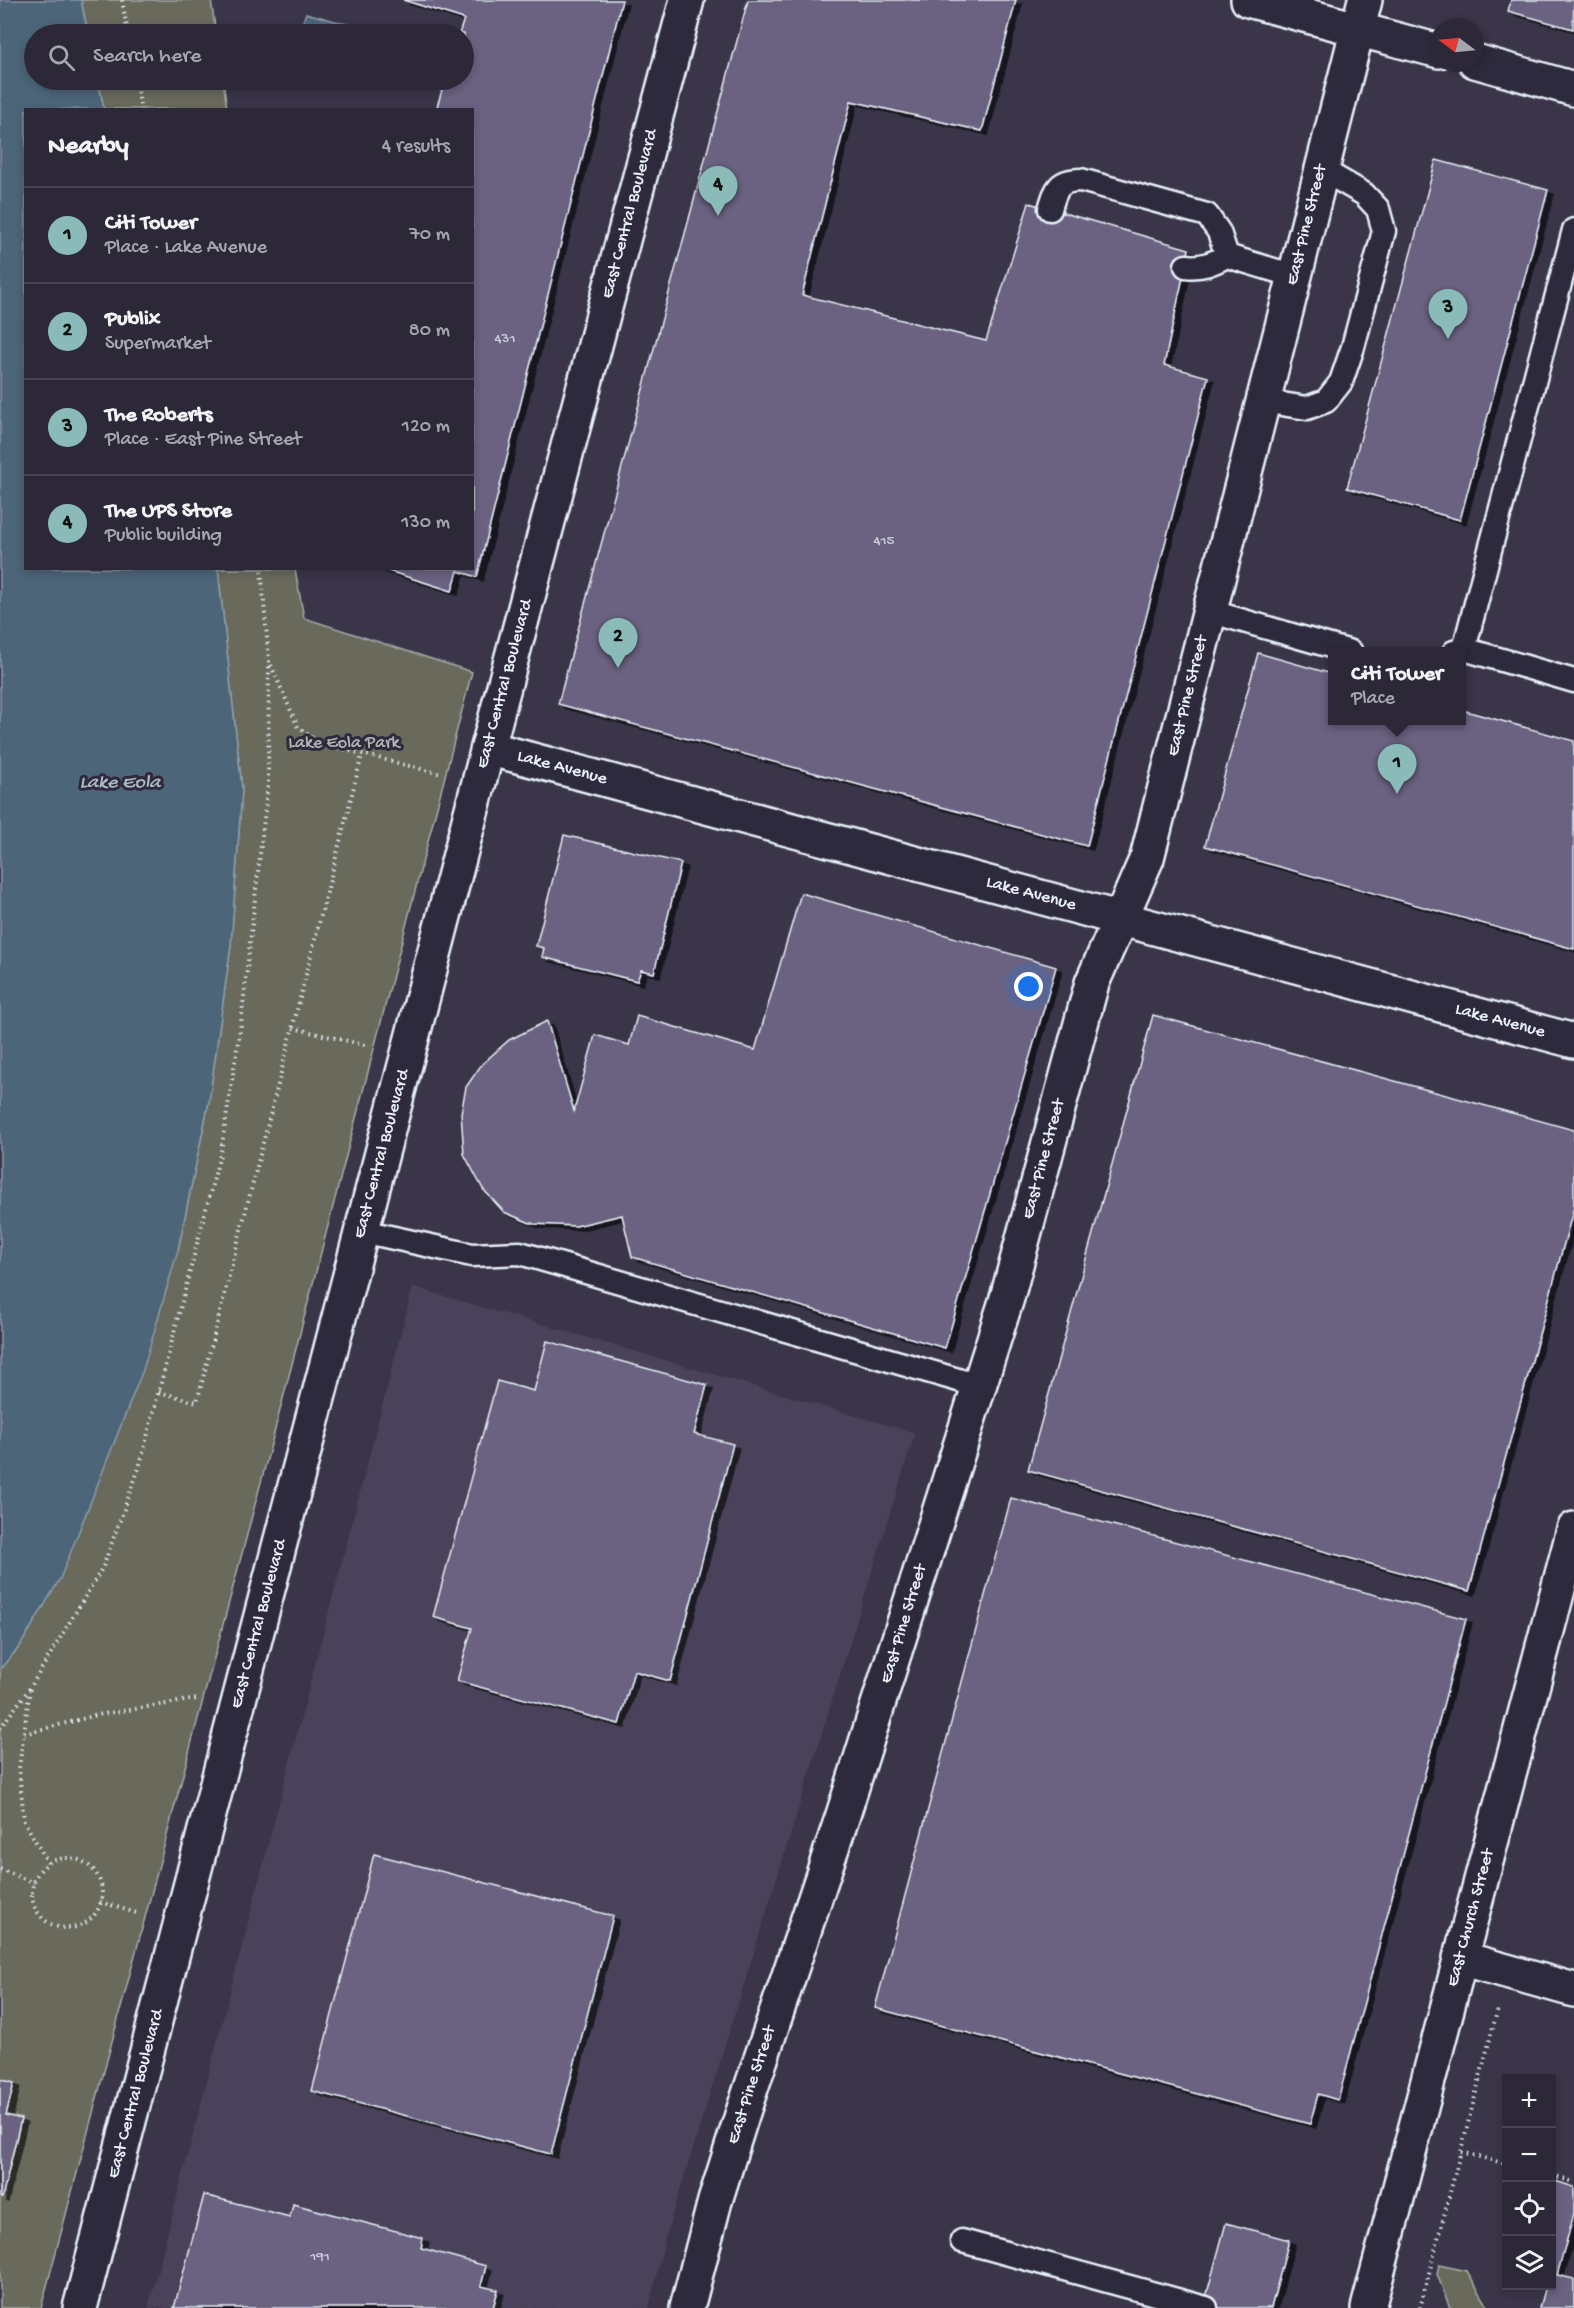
<!DOCTYPE html>
<html lang="en">
<head>
<meta charset="utf-8">
<style>
	:root { --surface:#2c2838; --page:#383443; --text:#f1f3f6; --muted:#a6a6ae; --line:#484453; --accent:#8bbbb9 }
	body { margin:0; font-family:"Gochi Hand",sans-serif; background:var(--page); color:var(--text) }
	.controls { position:absolute; right:18px; bottom:18px; display:grid; overflow:hidden; border-radius:0px; box-shadow:0 3px 9px #0003 }
	.controls button { width:54px; height:54px; display:grid; place-items:center; padding:0; border:0; border-bottom:2px solid var(--line); background:var(--surface); color:var(--text); font:30px sans-serif }
	.compass { position:absolute; left:1430px; top:18px; width:54px; height:54px; border-radius:50%; background:var(--surface); box-shadow:0 3px 9px #0003; rotate:286deg }
	.you { position:absolute; left:1029px; top:987px; width:21px; height:21px; margin:-15px; border:4px solid #fff; border-radius:50%; background:#1a73e8; box-shadow:0 0 0 9px #1a73e833 }
	.badge { display:grid; place-items:center; width:39px; height:39px; border-radius:50%; background:var(--accent); color:#111; font-size:20px; font-weight:700 }
	.pin { position:absolute; translate:-50% -50px; filter:drop-shadow(0 2px 3px #0008) }
	.pin::after { content:''; position:absolute; top:32px; width:21px; height:18px; background:inherit; clip-path:polygon(0 0,100% 0,50% 100%) }
	.popup { position:absolute; left:1328px; top:647px; width:138px; height:78px; box-sizing:border-box; display:grid; place-content:center; border-radius:0px; background:var(--surface); filter:drop-shadow(0 2px 4px #0005); font-size:20px; white-space:nowrap; color:var(--muted) }
	.popup b { font-size:22px; color:var(--text) }
	.popup::after { content:''; position:absolute; left:50%; top:100%; margin-left:-12px; border:12px solid transparent; border-top-color:var(--surface) }
	.list { margin:0; padding:0; list-style:none }
	h2 { display:flex; justify-content:space-between; align-items:center; height:78px; margin:0; padding:0 24px; font-size:26px }
	h2 small { font-size:20px; font-weight:400; color:var(--muted) }
	.list li { display:grid; grid-template-columns:39px 1fr auto; gap:18px; align-items:center; box-sizing:border-box; height:96px; padding:0 24px; border-top:2px solid var(--line) }
	.list b { display:block; font-size:22px; white-space:nowrap }
	.list p { margin:0; font-size:20px; white-space:nowrap; color:var(--muted) }
	.list em { font-size:20px; font-style:normal; color:var(--muted) }
	.icon { flex:none; width:33px; height:33px; fill:none; stroke:currentColor; stroke-width:2; stroke-linecap:round; stroke-linejoin:round }
	.map { position:relative; flex:none; width:1574px; height:2308px; overflow:hidden }
	.search { position:absolute; background:var(--surface); box-shadow:0 3px 9px #0003; left:24px; top:24px; width:450px; height:66px; display:flex; align-items:center; gap:15px; box-sizing:border-box; padding:0 21px; border-radius:33px; color:var(--muted); font-size:22px }
	.panel { position:absolute; background:var(--surface); box-shadow:0 3px 9px #0003; left:24px; top:108px; width:450px; height:462px; border-radius:0px }
	.map>svg:first-child { display:block }
</style>
</head>
<body>
<div class="map">
<svg width="1574" height="2308" viewBox="0 0 1574 2308">
	<defs>
		<filter id="shadow"><feDropShadow dx="6" dy="4" stdDeviation="0" flood-color="#0009"/></filter>
	</defs>
	<rect width="100%" height="100%" fill="#3b354a"/>
	<filter id="ink" filterUnits="userSpaceOnUse"><feTurbulence type="fractalNoise" baseFrequency=".0167" numOctaves="2"/><feDisplacementMap in="SourceGraphic" scale="12" xChannelSelector="R" yChannelSelector="G"/><feConvolveMatrix kernelMatrix="1 2 1 2 8 2 1 2 1" color-interpolation-filters="sRGB"/></filter>
	<g filter="url(#ink)">
		<!-- built -->
		<path fill="#49425a" d="M413,1287l502,146 -251,809 -15,66h-501z"/>
		<!-- green -->
		<path fill="#696b5c" stroke="#a8aeaa" stroke-width="1.5" d="M81,0h130l5,34h-128z
			M98,80h125l4,29h-123z
			M218,569h77l9,49 168,54 -199,765 -232,871h-41v-639l20,-23 158,-396 31,-149 22,-156 11,-156z
			M1439,2265l28,6 22,37h-39l-13,-34z"/>
		<!-- water -->
		<path fill="#4e6579" stroke="#8c9dac" stroke-width="1.5" d="M0,0h81l7,34h-54v46h64l6,29 -78,1v458l192,1 24,220 -11,156 -22,156 -31,149 -35,120 -83,209 -40,67 -20,23z
			M306,13l77,21h-89l8,-10z"/>
		<!-- building -->
		<path fill="#6b6280" stroke="#e8f1f8" stroke-width="1.5" filter="url(#shadow)" d="M403,0h219l-145,577 -19,-6 -6,20 -73,-23h93v-458h-36l9,-30h19v-46h-5l5,-15z
			M748,0h268l-34,131 -131,-30 -49,194 184,46 43,-138 160,46 -25,116 44,12 -121,469 -529,-142z
			M1511,0h63l-1,29 -65,-18z
			M1436,160l112,30 -88,330 -113,-32z
			M1258,653l74,21v46h130v-10l112,31v208l-369,-103z
			M564,835l117,28 -27,110 -13,-3 -4,11 -95,-24 2,-9 -8,-2z
			M801,893l255,74 -111,381 -313,-91 -10,-42 -46,11 -42,-2 -6,-2 -24,-10 -21,-23 -19,-35 -3,-41 5,-26 16,-23 27,-24 38,-19 27,90 21,-76 34,10 8,-29 118,34z
			M1153,1015l421,115v77l-105,384 -441,-121z
			M547,1341l160,44 -13,49 39,10 -63,237 -36,-10 -15,53 -162,-43 15,-53 -39,-11 64,-236 37,10z
			M1011,1498l455,121 -128,481 -20,-6 -8,30 -435,-116z
			M374,1854l239,62 -62,238 -239,-63z
			M0,2079l14,4 -8,32 15,4 -19,79 -2,-1z
			M1552,2180l22,7v27l-17,61 17,4v29h-35l6,-22h7z
			M204,2195l86,22 3,-13 130,34 -2,10 65,18 -5,20 17,4 -5,18h-319z
			M1226,2223l63,17 -18,68h-68z"/>
		<g fill="none" stroke-linecap="round" stroke-linejoin="round">
			<defs>
				<path id="service" d="M1050,209c6,-20 8,-29 31,-29l126,35 12,17 8,24 67,20
					M1186,266c16,2 27,-3 41,-10
					M1263,401l44,7 19,-7 15,-19 12,-35 31,-116 -6,-22 -14,-15 -43,-25
					M1209,611l142,41
					M1464,649l110,-419
					M1454,652l10,-3 110,32
					M362,1231l110,24 48,-2 459,133
					M962,2241l244,67"/>
				<path id="minor" d="M1248,0l191,51
					M1475,61l99,28
					M488,748l1086,293
					M1460,1958l114,32
					M687,2308l28,-107 27,-86 101,-300 164,-517 85,-315 55,-125 218,-858
					M1368,2308l206,-779"/>
				<path id="tertiary" d="M80,2308l421,-1610 186,-698"/>
			</defs>
			<!-- service casing -->
			<use href="#service" stroke="#e8f1f8" stroke-width="27"/>
			<!-- minor casing -->
			<use href="#minor" stroke="#e8f1f8" stroke-width="38"/>
			<!-- tertiary casing -->
			<use href="#tertiary" stroke="#e8f1f8" stroke-width="38"/>
			<!-- path -->
			<path stroke="#e8f1f8" stroke-width="4" stroke-dasharray="1.5 4.5" stroke-linecap="butt" d="M122,0l6,34
				M136,80l5,30
				M271,665l27,62 21,16 122,31
				M293,1028l76,18
				M159,1392l38,10 165,-647
				M30,1689l-11,79 5,53 24,42
				M0,1728l30,-40 73,-121 36,-99 82,-317 20,-128 27,-240 1,-122 -8,-93
				M24,1734l73,-19 100,-16
				M32 1893a35 35 0 1 1 70 0a35 35 0 1 1-70 0Z
				M0,1869l34,14
				M100,1902l40,12
				M1461,2152l45,12
				M1552,2176l22,6
				M1420,2308l78,-300"/>
			<!-- service -->
			<use href="#service" stroke="#2f2a3d" stroke-width="22"/>
			<!-- minor -->
			<use href="#minor" stroke="#2f2a3d" stroke-width="33"/>
			<!-- tertiary -->
			<use href="#tertiary" stroke="#2f2a3d" stroke-width="33"/>
		</g>
	</g>
	<g text-anchor="middle" dominant-baseline="central" stroke-width="6" stroke-linejoin="round" paint-order="stroke">
		<!-- number labels -->
		<g font-size="15" fill="#c9cdda">
			<text x="505" y="339">431</text>
			<text x="884" y="541">415</text>
			<text x="320" y="2257">191</text>
		</g>
		<!-- street labels -->
		<g font-size="18" fill="#e8f1f8" stroke="#2f2a3d">
			<text transform="translate(630 214) rotate(-75)">East Central Boulevard</text>
			<text transform="translate(1307 225) rotate(-76)">East Pine Street</text>
			<text transform="translate(505 684) rotate(-75)">East Central Boulevard</text>
			<text transform="translate(1188 696) rotate(-76)">East Pine Street</text>
			<text transform="translate(562 768) rotate(15)">Lake Avenue</text>
			<text transform="translate(1031 894) rotate(15)">Lake Avenue</text>
			<text transform="translate(1500 1021) rotate(15)">Lake Avenue</text>
			<text transform="translate(382 1154) rotate(-75)">East Central Boulevard</text>
			<text transform="translate(1044 1159) rotate(-75)">East Pine Street</text>
			<text transform="translate(259 1624) rotate(-75)">East Central Boulevard</text>
			<text transform="translate(904 1624) rotate(-73)">East Pine Street</text>
			<text transform="translate(1471 1918) rotate(-75)">East Church Street</text>
			<text transform="translate(752 2085) rotate(-72)">East Pine Street</text>
			<text transform="translate(136 2094) rotate(-75)">East Central Boulevard</text>
		</g>
		<!-- park labels -->
		<g font-size="18" fill="#afb5b2" stroke="#2f2a3d">
			<text x="344" y="743">Lake Eola Park</text>
		</g>
		<!-- water labels -->
		<g font-size="20" font-style="italic" fill="#aab9c5" stroke="#2f2a3d">
			<text x="120" y="783">Lake Eola</text>
		</g>
	</g>
</svg>
<div class="controls">
<button>+</button>
<button>−</button>
<button><svg class="icon" aria-label="locate" viewBox="0 0 24 24"><circle cx="12" cy="12" r="6"/><path d="M12 2v4M12 18v4M2 12h4M18 12h4"/></svg></button>
<button><svg class="icon" aria-label="layers" viewBox="0 0 24 24"><path d="M12 4l9 5-9 5-9-5zM3 14l9 5 9-5"/></svg></button>
</div>
<svg class="compass" viewBox="-18 -18 36 36"><path d="M0-13l5 13h-10z" fill="#e53935"/><path d="M0 13l5-13h-10z" fill="#a6a6ae"/></svg>
<div class="you"></div>
<div class="pin badge" style="left:1397px;top:794px">1</div>
<div class="popup"><b>Citi Tower</b>Place</div>
<div class="pin badge" style="left:618px;top:668px">2</div>
<div class="pin badge" style="left:1448px;top:339px">3</div>
<div class="pin badge" style="left:718px;top:216px">4</div>
<div class="search"><svg class="icon" aria-label="search" viewBox="0 0 24 24"><circle cx="10" cy="10" r="6"/><path d="M15 15l6 6"/></svg>Search here</div>
<section class="panel">
<h2>Nearby<small>4 results</small></h2>
<ul class="list">
<li><span class="badge">1</span><div><b>Citi Tower</b><p>Place · Lake Avenue</p></div><em>70 m</em></li>
<li><span class="badge">2</span><div><b>Publix</b><p>Supermarket</p></div><em>80 m</em></li>
<li><span class="badge">3</span><div><b>The Roberts</b><p>Place · East Pine Street</p></div><em>120 m</em></li>
<li><span class="badge">4</span><div><b>The UPS Store</b><p>Public building</p></div><em>130 m</em></li>
</ul>
</section>
</div>
</body>
</html>
